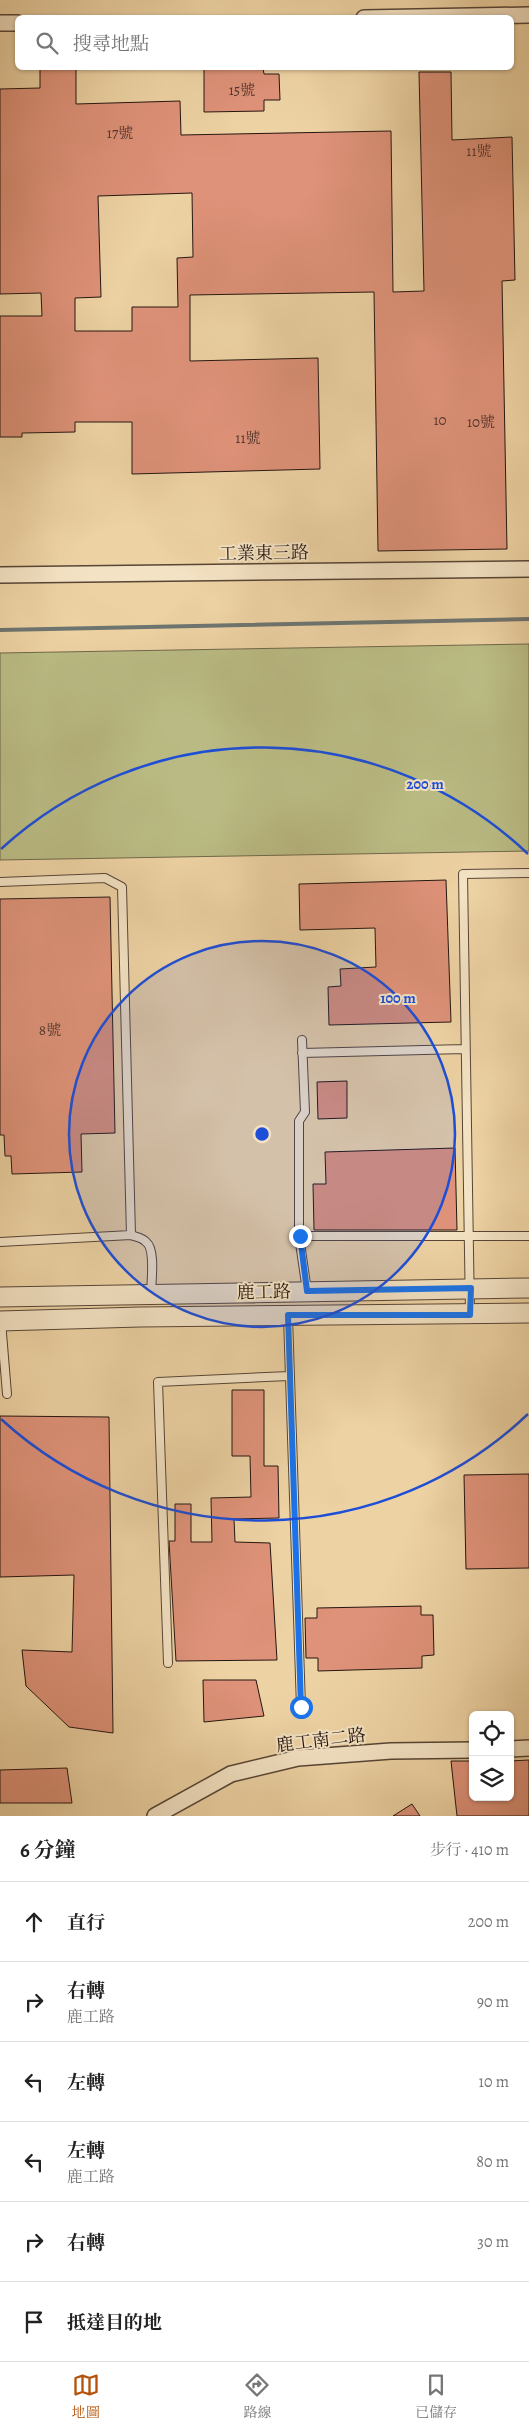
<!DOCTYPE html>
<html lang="zh-TW">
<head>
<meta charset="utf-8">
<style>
	:root { --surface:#fff; --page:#f6f6f6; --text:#222; --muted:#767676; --line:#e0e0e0; --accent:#b45309 }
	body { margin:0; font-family:Alegreya,"Noto Serif TC",serif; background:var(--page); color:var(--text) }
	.controls { position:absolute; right:15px; bottom:15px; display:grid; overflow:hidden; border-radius:8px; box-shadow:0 1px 4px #0004 }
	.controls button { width:45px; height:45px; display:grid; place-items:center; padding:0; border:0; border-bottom:1px solid var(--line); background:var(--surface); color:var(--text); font:25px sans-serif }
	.stop { position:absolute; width:15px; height:15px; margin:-11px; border:4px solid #1a73e8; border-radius:50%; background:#fff }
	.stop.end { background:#1a73e8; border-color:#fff; box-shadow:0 1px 5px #0008 }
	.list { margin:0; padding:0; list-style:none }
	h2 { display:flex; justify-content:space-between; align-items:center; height:65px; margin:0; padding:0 20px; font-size:21px }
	h2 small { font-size:16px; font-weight:400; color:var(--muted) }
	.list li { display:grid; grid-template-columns:32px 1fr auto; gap:15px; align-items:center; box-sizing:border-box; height:80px; padding:0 20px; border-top:1px solid var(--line) }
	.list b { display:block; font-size:19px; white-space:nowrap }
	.list p { margin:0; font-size:16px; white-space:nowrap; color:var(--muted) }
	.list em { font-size:16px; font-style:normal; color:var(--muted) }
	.icon { flex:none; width:28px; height:28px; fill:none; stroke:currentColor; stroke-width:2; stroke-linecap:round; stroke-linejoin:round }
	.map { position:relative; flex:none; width:529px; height:1816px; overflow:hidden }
	.search { position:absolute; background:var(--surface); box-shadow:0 1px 4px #0004; left:15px; right:15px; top:15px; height:55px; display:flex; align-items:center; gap:12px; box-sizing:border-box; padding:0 18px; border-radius:8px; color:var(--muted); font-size:19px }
	.sheet { height:545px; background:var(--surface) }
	nav { display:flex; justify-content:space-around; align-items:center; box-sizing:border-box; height:70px; border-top:1px solid var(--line); background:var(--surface); font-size:14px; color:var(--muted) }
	nav a { display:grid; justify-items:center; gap:2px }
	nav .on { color:var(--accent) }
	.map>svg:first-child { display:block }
</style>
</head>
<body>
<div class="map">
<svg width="529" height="1816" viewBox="0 0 529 1816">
	<rect width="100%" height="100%" fill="#edd2a3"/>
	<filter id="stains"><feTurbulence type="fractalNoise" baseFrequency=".004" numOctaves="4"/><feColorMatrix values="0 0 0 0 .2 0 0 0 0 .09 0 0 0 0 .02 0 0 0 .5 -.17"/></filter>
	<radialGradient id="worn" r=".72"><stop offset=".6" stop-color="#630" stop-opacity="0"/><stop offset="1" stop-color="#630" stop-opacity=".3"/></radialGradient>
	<!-- green -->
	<path fill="#babb84" stroke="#70684a" d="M529,644v207l-529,9v-207z"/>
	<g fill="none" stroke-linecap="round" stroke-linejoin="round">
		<!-- stream -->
		<path stroke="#6d7571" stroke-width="4" d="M0,630l529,-11"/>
	</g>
	<!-- building -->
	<path fill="#de9279" stroke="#251611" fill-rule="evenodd" d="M40,68h36v36l104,-3 1,34 210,-4 2,161 31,-1 -5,-219h32l1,68 60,-3 3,143 -13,1 5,268 -129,2 -4,-259 -184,3v66l128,-3 2,111 -188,5v-52h-57v10l-53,1v4h-22v-121h42l-1,-23 -41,1v-205l40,-1zM192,193l1,64 -16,1 1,49h-46v24h-57v-33l26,-1 -3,-101z
		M204,68h59l1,6h15l1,26h-16v11l-60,1z
		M446,880l5,142 -122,3 -1,-38 13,-1 -1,-17 36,-2 -1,-39 -75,2 -1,-46z
		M110,897l5,236 -34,1 1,38 -70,2 -1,-18h-6l-1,-21h-4v-236z
		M347,1081v37l-29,1 -1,-37z
		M455,1148l2,82h-143l-1,-46h13l-1,-32z
		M232,1390h32v76h14l1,52 -45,1 1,23 35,1 7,117 -101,1 -7,-120h6v-37h16v38h21l-1,-44 40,-1 -1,-41h-18z
		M0,1416l109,1 4,316 -44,-6 -43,-41 -4,-36 50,2 2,-77 -74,2z
		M529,1474v94l-63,1 -2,-94z
		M421,1606v9h12l1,40 -12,1v12l-104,3v-13h-12l-1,-40h12v-10z
		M203,1680h53l8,36 -60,6z
		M529,1760v56h-72l-6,-55h22v36h37v-36z
		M67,1768l5,35h-72v-33z
		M412,1804l8,12h-27z"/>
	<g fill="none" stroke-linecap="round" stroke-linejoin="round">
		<defs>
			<path id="service" d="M0,882l105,-4 17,9 9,348
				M302,1040l3,72 -6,9v115l8,55
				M302,1053l163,-4
				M299,1236h230
				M0,1242l131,-7c5,2 12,3 15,7 10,7 5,41 5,52
				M470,1314l-7,-440 66,-1
				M288,1317l13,390
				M1,1321l6,73
				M168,1663l-10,-281 131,-6"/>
			<path id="minor" d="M364,18l165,-3
				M0,23h18
				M0,575l529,-6
				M510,1749l19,-1
				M155,1816l76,-42 67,-16 93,-7 82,-1"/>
			<path id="tertiary" d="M0,1297l529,-9
				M0,1321l140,-4 389,-4"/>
		</defs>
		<!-- service casing -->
		<use href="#service" stroke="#574536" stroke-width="10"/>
		<!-- minor casing -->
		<use href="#minor" stroke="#574536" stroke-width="18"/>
		<!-- tertiary casing -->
		<use href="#tertiary" stroke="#574536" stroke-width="21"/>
		<!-- service -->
		<use href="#service" stroke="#f3e2c3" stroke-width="8"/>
		<!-- minor -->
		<use href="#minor" stroke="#f3e2c3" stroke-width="15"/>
		<!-- tertiary -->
		<use href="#tertiary" stroke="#f3e2c3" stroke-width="19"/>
	</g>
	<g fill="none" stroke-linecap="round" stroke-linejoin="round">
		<!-- route -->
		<path stroke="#1a73e8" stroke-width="6" d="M300,1236l7,55 164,-3 -1,27h-182l13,392"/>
	</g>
	<!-- distance rings -->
	<circle cx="262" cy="1134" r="193" fill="#1d4ed8" fill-opacity=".12"/>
	<g fill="none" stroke="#1d4ed8" stroke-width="2.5">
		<circle cx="262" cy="1134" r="193"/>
		<path d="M528 1414A386 386 0 0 1 1 1419M1 849A386 386 0 0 1 528 854"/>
	</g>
	<g text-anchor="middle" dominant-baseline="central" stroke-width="4" stroke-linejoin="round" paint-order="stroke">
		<!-- number labels -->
		<g font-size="15" fill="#53352b">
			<text x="242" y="90">15號</text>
			<text x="120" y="133">17號</text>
			<text x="479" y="151">11號</text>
			<text x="440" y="420">10</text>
			<text x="481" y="422">10號</text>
			<text x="248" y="438">11號</text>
			<text x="50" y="1030">8號</text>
		</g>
		<!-- street labels -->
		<g font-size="18" fill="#251611" stroke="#f3e2c3">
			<text transform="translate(264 553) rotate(-1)">工業東三路</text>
			<text transform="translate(264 1292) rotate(-1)">鹿工路</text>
			<text transform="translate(321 1740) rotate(-7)">鹿工南二路</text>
		</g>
	</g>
	<circle cx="262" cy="1134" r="8" fill="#1d4ed8" stroke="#f3e2c3" stroke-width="2.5"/>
	<g font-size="15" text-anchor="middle" font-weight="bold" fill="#1d4ed8" stroke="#f3e2c3" stroke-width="4" stroke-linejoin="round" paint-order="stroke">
		<text x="425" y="789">200 m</text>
		<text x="398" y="1003">100 m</text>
	</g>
	<rect width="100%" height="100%" filter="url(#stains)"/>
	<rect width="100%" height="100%" fill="url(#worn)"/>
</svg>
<div class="controls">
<button><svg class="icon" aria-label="locate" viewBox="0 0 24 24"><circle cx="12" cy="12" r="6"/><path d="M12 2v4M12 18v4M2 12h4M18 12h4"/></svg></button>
<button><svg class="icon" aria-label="layers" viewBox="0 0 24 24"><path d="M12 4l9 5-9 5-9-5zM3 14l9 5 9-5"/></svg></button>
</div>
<div class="stop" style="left:301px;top:1707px"></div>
<div class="stop end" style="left:300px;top:1236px"></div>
<div class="search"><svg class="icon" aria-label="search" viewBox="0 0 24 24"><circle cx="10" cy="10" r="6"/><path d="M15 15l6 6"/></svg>搜尋地點</div>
</div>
<section class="sheet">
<h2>6 分鐘<small>步行 · 410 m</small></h2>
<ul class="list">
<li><svg class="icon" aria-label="ahead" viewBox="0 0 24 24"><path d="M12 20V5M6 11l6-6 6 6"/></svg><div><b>直行</b></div><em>200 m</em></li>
<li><svg class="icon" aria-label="right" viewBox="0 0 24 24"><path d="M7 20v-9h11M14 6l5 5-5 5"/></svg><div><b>右轉</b><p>鹿工路</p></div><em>90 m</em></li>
<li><svg class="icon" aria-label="left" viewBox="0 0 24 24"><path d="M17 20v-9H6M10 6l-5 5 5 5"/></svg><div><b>左轉</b></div><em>10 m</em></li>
<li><svg class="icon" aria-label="left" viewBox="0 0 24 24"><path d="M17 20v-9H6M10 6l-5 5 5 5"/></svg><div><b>左轉</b><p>鹿工路</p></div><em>80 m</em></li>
<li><svg class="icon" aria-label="right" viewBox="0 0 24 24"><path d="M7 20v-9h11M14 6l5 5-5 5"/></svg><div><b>右轉</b></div><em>30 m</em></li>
<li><svg class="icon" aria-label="arrive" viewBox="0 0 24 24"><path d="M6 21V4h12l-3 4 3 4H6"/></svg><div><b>抵達目的地</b></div></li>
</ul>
</section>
<nav>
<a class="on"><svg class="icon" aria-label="map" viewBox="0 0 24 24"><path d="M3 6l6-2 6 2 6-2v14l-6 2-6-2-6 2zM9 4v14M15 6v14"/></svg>地圖</a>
<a><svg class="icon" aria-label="directions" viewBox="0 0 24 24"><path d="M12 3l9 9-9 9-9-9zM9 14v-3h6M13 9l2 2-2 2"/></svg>路線</a>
<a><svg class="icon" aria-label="saved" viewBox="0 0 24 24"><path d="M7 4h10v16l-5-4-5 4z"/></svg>已儲存</a>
</nav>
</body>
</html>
